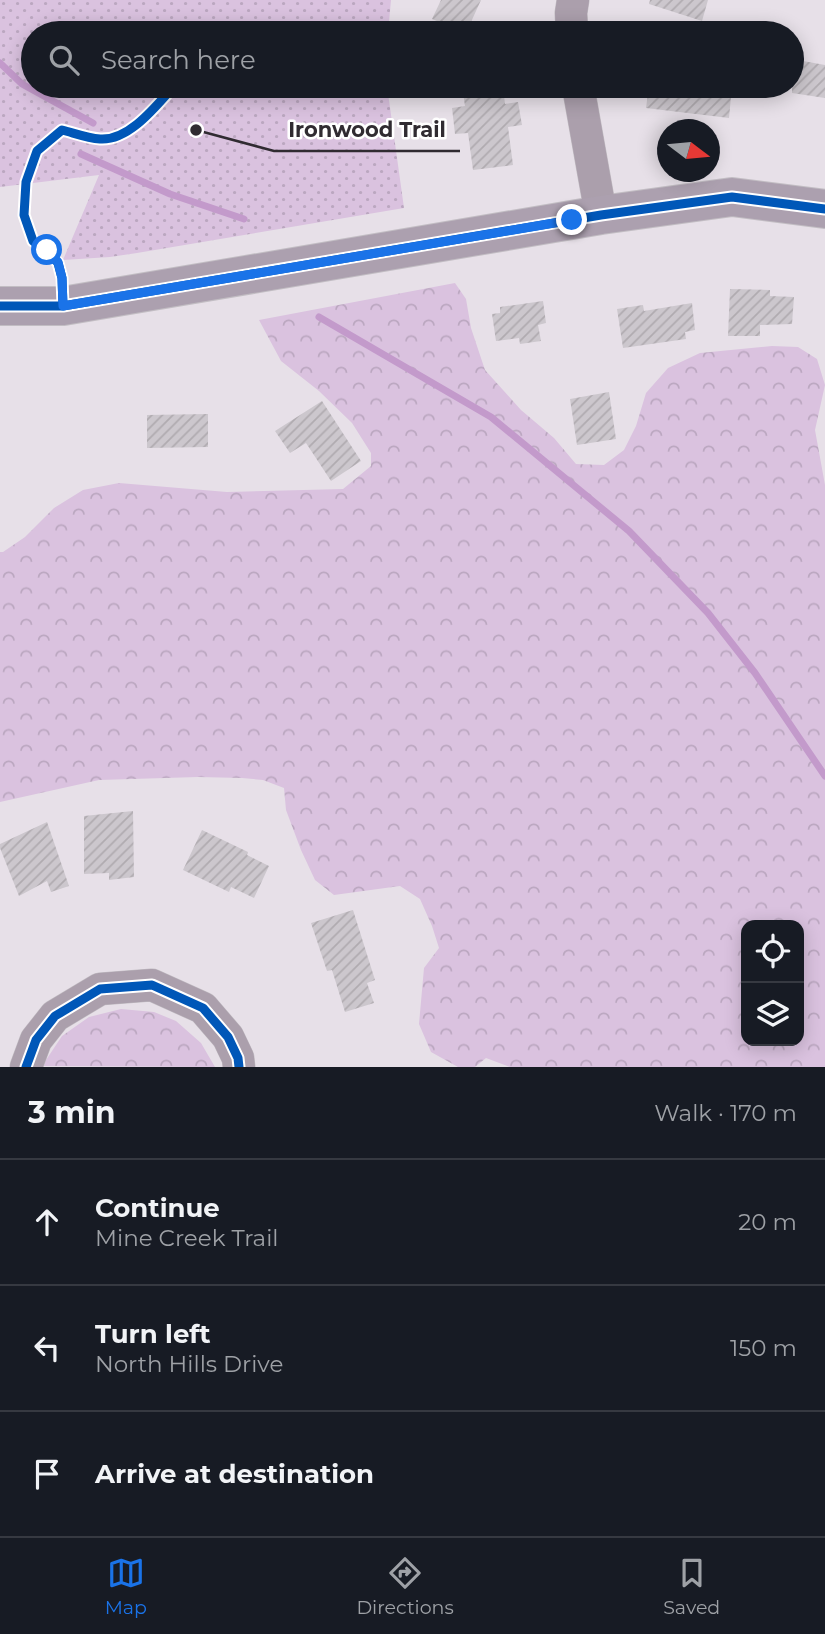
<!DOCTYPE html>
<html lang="en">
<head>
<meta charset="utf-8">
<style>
	:root { --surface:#171b24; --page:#242831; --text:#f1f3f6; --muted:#9ea1a6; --line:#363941; --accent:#1a73e8 }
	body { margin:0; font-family:Montserrat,sans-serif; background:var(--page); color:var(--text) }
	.controls { position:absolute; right:21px; bottom:21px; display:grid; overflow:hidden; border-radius:14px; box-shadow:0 4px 18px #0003 }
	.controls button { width:63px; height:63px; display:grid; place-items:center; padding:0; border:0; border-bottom:2px solid var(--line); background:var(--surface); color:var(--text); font:35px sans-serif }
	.compass { position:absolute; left:657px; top:119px; width:63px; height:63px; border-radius:50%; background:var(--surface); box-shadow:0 4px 18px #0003; rotate:106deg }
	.stop { position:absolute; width:21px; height:21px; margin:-16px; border:5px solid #1a73e8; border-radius:50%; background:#fff }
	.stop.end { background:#1a73e8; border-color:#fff; box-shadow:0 2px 7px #0008 }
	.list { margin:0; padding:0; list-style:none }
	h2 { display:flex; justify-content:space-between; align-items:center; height:91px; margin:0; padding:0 28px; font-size:30px }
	h2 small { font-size:23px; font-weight:400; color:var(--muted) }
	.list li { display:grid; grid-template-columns:46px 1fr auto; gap:21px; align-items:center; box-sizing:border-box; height:126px; padding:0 28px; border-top:2px solid var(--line) }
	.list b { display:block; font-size:26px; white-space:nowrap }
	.list p { margin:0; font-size:23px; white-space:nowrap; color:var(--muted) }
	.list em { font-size:23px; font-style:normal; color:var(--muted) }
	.icon { flex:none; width:38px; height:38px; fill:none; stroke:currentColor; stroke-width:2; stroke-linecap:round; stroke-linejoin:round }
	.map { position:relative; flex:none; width:825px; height:1067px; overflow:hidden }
	.search { position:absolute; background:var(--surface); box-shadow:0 4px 18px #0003; left:21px; right:21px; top:21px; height:77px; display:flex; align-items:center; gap:18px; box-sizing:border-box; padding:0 24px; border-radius:38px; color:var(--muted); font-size:26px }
	.sheet { height:469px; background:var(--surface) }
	nav { display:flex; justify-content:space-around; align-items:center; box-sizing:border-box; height:98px; border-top:2px solid var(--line); background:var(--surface); font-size:19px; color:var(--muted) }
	nav a { display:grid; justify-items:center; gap:4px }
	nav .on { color:var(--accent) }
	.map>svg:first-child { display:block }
</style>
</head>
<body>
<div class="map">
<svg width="825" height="1067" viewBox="0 0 825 1067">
	<defs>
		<pattern id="forest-crowns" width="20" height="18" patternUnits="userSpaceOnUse" patternTransform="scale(1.75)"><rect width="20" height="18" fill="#dac2df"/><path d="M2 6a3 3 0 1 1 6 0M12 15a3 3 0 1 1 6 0" fill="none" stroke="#bba7c0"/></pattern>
		<pattern id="park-dots" width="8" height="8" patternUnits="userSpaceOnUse" patternTransform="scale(1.75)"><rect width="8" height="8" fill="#dac2df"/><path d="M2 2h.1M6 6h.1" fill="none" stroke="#bba7c0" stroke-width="1.8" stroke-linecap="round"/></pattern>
		<pattern id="building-hatch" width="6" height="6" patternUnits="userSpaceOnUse" patternTransform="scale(1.75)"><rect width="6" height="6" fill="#ccc7cd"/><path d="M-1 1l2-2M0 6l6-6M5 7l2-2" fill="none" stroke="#b0abb0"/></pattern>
	</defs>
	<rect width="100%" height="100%" fill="#e7e0e8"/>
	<!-- forest -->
	<path fill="url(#forest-crowns)" fill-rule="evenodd" d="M455,283l11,16 5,29 14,42 36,40 33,28 22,26 28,1 20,-15 12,-24 10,-33 22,-25 32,-15 72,-7 26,1 19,12 8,26 -10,45 10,55v582h-315l-24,-9 -11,9h-17l-27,-15 -12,-28 5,-56 15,-20 -7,-22 -12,-27 -20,-13 -66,9 -19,-15 -14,-30 -15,-40 -2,-22 -21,-8 -21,-2 -44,-1 -99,3 -99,22v-250h3l22,-15 29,-29 29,-18 36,-7 108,9 116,-3 28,-23v-13l-19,-30 -33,-32 -38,-30 -22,-41zM746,925h53v116h-53z
		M121,1009l33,3 22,9 25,22 14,24 -173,-1 20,-30 27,-19z"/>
	<!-- park -->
	<path fill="url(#park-dots)" d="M0,0h391l-3,33h-355v53h354l17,122 -267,45 -27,4 -47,3 36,-85 -99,12z"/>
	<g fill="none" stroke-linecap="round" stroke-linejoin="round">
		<!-- stream -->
		<path stroke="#c39acb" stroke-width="7" d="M0,63l22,21 71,39
			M81,154l89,40 74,25
			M319,317l172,100 138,114 79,82 47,60 70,103"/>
	</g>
	<!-- building -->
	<path fill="url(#building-hatch)" d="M441,0h40l-15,33 -34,-14z
		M650,0h58l-6,21 -53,-17z
		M792,59l33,6v33l-33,-5z
		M462,86h41l2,18 13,-2 4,23 -14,2 5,38 -40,5 -5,-37 -13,1 -3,-26 13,-2z
		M649,86h83l-3,32 -83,-10z
		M730,289l40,1v6l24,1 -2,27 -32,1v11h-32z
		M543,301l3,22 -8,2 3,16 -21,3 -1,-6 -23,3 -4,-27 8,-1v-6z
		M692,303l3,27 -10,2 1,7 -63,9 -6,-39 26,-4 1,6z
		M609,392l7,47 -39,6 -7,-46z
		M322,401l39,60 -30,20 -25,-38 -16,10 -15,-22z
		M208,414v33l-61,1v-33z
		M133,811l1,66 -25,3v-7l-25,1v-58z
		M47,822l22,64 -18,6 -4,-11 -28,15 -19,-48v-4z
		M202,830l46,22 -1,3 22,11 -15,32 -23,-11 -2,5 -46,-22z
		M353,910l22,70 -8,3 7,20 -29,9 -13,-42 -5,1 -16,-48z"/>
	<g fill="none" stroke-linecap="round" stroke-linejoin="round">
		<defs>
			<path id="minor" d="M572,33l-1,-20 2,-13
				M578,86l23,129
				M26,1067l10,-27 19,-24 45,-27 52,-4 51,23 25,29 10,21 1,9"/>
			<path id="major" d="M0,306h63l538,-91 131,-18 93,12"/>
		</defs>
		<!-- minor casing -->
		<use href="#minor" stroke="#c2bdc3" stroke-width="33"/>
		<!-- major casing -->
		<use href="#major" stroke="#c2bdc3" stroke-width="40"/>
		<!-- minor -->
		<use href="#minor" stroke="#ab9fac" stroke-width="32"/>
		<!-- major -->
		<use href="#major" stroke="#aca0af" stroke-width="38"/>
		<defs>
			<path id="cycleway" d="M0,306h63l538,-91 131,-18 93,12
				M63,306l-1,-28 -4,-15 -12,-13 -13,-9 -9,-26 2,-33 11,-31 25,-21c12,3 25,8 38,9 29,2 56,-33 74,-53
				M26,1067l10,-27 19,-24 45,-27 52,-4 51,23 25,29 10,21 1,9"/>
		</defs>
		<!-- cycleway casing -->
		<use href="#cycleway" stroke="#fff" stroke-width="13"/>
		<!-- cycleway -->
		<use href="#cycleway" stroke="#0057b8" stroke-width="9"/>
	</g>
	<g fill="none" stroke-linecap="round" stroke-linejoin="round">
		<!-- route -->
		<path stroke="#1a73e8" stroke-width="9" d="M47,250l11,12 4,16 1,28 509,-86"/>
	</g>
	<!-- callouts -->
	<path fill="none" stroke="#302b31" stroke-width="2.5" d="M196 130L274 151H460"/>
	<circle fill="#302b31" stroke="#fff" stroke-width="2.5" cx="196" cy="130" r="7"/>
	<g font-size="21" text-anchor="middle" font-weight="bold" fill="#302b31" stroke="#fff" stroke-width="5" stroke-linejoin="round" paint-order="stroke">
		<text x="367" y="137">Ironwood Trail</text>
	</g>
</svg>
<div class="controls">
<button><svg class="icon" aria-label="locate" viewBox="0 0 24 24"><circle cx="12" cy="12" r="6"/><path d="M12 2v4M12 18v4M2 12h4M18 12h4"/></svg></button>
<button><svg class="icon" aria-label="layers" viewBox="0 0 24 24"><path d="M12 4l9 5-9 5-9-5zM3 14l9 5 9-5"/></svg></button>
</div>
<svg class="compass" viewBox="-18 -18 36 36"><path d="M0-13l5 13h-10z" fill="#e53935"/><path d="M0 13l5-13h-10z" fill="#9ea1a6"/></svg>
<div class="stop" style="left:47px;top:250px"></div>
<div class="stop end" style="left:572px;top:220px"></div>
<div class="search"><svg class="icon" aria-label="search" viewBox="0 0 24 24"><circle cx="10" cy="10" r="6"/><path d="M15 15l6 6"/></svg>Search here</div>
</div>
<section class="sheet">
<h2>3 min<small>Walk · 170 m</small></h2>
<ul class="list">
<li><svg class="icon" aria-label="ahead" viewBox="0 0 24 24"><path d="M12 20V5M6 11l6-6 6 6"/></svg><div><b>Continue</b><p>Mine Creek Trail</p></div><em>20 m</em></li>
<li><svg class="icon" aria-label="left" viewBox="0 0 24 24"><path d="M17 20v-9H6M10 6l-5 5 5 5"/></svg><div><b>Turn left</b><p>North Hills Drive</p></div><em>150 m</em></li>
<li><svg class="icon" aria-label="arrive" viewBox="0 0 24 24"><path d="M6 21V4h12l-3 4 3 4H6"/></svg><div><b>Arrive at destination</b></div></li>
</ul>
</section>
<nav>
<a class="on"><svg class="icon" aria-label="map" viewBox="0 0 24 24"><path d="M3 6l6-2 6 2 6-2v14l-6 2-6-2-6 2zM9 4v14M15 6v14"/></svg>Map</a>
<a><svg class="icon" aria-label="directions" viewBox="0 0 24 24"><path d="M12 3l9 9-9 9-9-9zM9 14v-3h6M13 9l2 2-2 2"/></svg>Directions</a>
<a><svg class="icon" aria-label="saved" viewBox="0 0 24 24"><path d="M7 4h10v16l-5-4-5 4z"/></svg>Saved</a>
</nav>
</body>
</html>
